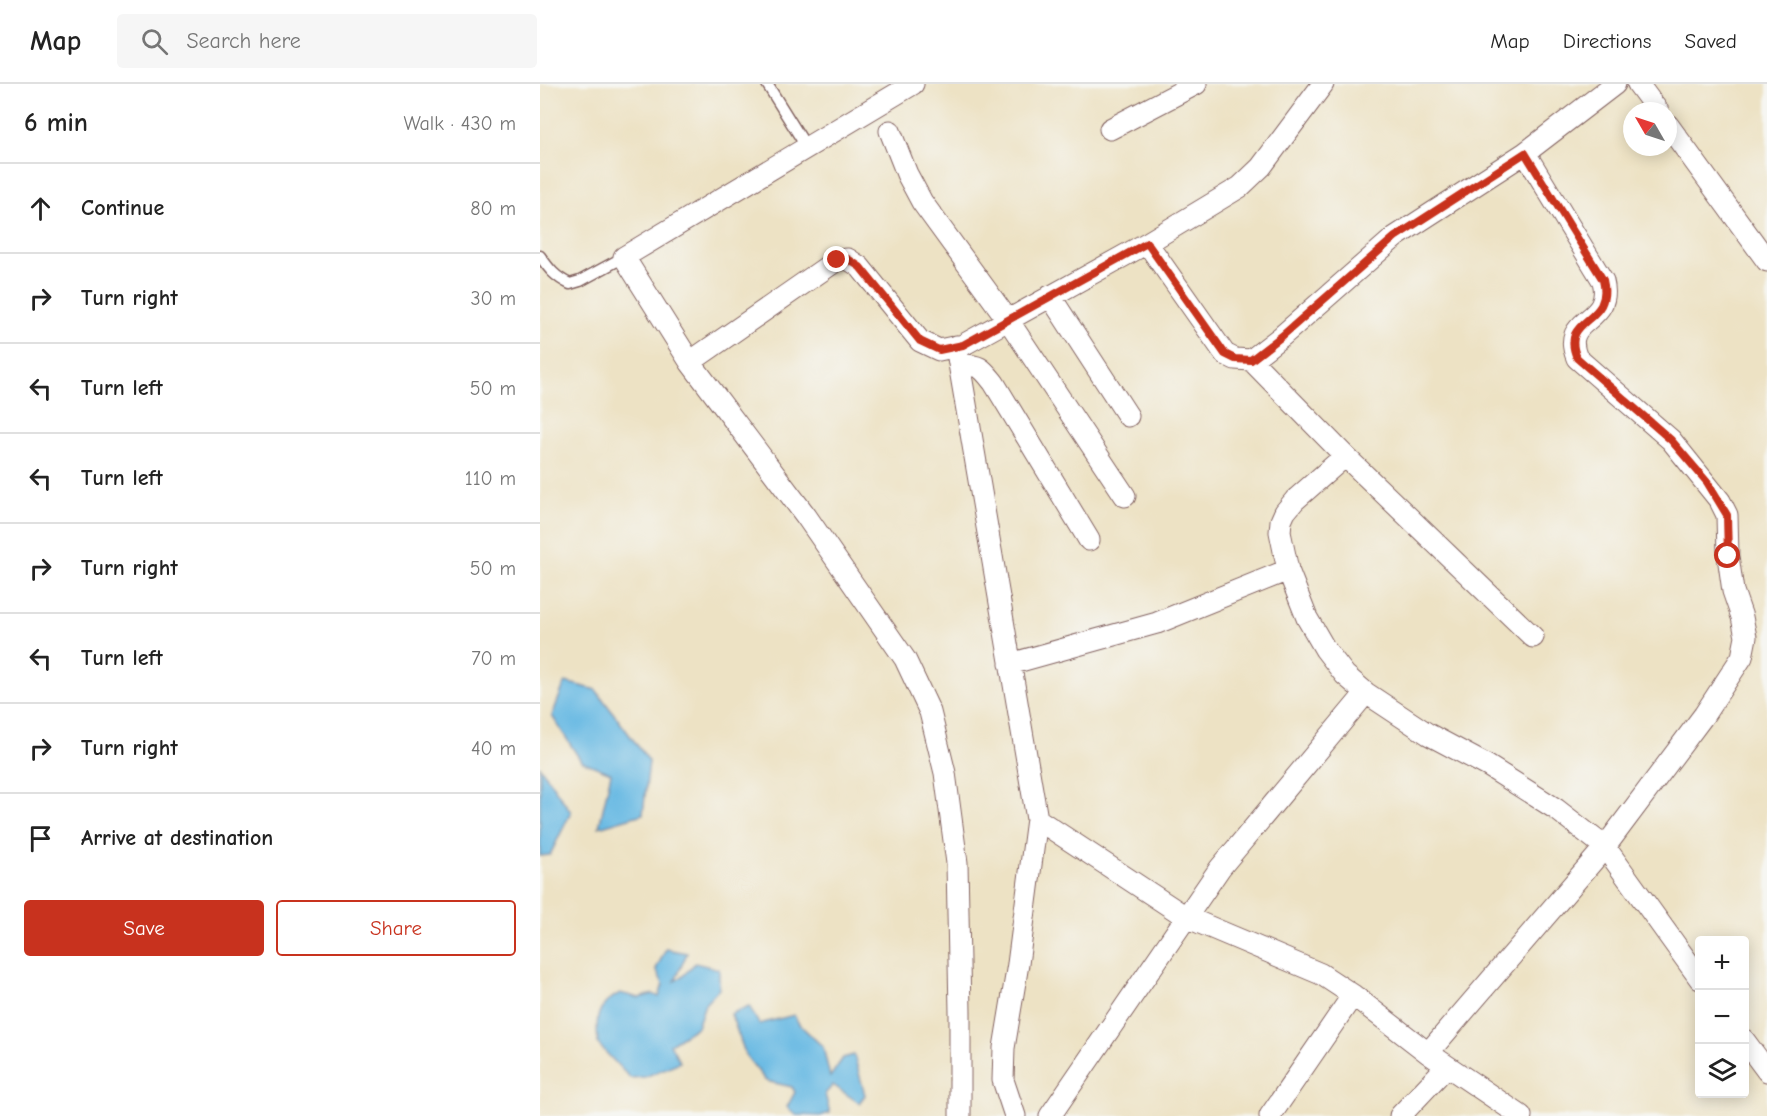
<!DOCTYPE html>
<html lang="en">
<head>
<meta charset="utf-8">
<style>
	:root { --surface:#fff; --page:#f6f6f6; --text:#222; --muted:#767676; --line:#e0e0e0; --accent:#c8321e }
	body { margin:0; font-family:"Comic Neue",sans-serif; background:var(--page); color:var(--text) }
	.controls { position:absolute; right:18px; bottom:18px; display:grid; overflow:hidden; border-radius:6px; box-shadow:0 3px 15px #0003 }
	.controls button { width:54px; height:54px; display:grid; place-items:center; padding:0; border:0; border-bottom:2px solid var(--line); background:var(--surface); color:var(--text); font:30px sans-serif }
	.compass { position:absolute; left:1083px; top:18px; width:54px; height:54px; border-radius:50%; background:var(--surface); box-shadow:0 3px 15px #0003; rotate:309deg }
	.stop { position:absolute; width:18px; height:18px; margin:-14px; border:4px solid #c8321e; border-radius:50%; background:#fff }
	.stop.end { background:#c8321e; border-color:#fff; box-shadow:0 2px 6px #0008 }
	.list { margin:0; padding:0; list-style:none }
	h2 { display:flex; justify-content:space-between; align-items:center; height:78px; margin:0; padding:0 24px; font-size:26px }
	h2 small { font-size:20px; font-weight:400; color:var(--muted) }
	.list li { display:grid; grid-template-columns:39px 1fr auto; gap:18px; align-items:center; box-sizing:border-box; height:90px; padding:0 24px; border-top:2px solid var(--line) }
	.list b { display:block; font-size:22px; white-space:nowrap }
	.list em { font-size:20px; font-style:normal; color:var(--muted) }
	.actions { display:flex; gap:12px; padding:18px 24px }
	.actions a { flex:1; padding:14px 0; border:2px solid var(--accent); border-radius:6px; text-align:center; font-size:21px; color:var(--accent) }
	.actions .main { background:var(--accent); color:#fff }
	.icon { flex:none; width:33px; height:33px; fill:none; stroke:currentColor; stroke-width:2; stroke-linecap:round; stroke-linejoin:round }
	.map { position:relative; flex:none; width:1227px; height:1032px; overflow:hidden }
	header { display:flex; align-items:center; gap:36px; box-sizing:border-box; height:84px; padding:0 30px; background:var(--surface); border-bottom:2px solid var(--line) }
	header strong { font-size:28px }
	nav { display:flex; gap:33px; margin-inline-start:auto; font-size:21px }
	.search { width:420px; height:54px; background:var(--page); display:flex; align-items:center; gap:15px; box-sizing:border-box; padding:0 21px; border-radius:6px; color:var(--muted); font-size:22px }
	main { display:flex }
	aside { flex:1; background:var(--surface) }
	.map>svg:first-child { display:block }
</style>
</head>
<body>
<header>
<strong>Map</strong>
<div class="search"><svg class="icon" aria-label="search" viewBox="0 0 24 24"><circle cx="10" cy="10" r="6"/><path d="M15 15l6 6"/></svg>Search here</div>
<nav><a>Map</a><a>Directions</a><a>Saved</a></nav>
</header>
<main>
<aside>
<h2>6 min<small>Walk · 430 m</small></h2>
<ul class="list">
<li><svg class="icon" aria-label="ahead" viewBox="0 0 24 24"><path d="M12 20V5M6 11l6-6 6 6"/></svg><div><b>Continue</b></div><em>80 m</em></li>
<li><svg class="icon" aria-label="right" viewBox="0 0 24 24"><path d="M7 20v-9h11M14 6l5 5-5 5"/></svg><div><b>Turn right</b></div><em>30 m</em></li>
<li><svg class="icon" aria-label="left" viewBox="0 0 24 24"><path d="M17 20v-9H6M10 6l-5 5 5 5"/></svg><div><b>Turn left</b></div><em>50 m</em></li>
<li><svg class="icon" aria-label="left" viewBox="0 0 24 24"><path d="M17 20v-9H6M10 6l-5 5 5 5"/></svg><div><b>Turn left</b></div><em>110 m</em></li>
<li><svg class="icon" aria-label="right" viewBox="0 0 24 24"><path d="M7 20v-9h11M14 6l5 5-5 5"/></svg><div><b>Turn right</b></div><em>50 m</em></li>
<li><svg class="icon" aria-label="left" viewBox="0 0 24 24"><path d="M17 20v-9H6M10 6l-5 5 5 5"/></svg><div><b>Turn left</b></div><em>70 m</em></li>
<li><svg class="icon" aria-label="right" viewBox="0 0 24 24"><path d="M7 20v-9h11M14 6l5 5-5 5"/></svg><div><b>Turn right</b></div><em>40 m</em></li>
<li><svg class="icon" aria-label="arrive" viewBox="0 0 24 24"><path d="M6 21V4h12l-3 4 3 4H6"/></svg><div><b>Arrive at destination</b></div></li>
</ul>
<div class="actions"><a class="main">Save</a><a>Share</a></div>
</aside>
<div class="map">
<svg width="1227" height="1032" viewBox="0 0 1227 1032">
	<rect width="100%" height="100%" fill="#f6f6f2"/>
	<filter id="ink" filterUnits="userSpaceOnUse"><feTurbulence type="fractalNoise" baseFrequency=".0167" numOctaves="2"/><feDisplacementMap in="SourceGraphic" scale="12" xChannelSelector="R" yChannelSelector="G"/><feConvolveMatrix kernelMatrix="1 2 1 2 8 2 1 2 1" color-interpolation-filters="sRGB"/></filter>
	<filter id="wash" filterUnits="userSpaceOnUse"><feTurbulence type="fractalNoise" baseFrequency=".008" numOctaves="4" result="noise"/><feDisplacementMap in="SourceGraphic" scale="24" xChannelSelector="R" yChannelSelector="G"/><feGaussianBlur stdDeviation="1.35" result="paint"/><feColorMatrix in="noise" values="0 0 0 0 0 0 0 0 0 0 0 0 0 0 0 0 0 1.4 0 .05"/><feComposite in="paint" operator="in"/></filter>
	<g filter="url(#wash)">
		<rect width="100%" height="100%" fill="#ede2c4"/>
		<!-- water -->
		<path fill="#67b9e3" stroke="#586c87" stroke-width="1.5" d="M25,598l31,8 53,71 -6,53 -44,13 12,-54 -30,-12 -29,-45z
			M0,683l31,45 -21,43 -10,1z
			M126,865l21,4 -12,28 8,-5 12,-13 24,6v20l-14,15 -8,23 -27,17 10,18 -35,15 -15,1 -32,-34c-2,-27 -3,-37 22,-51l19,5 14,-4 6,3 4,-13 -7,-15z
			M209,922l10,18 35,-9 5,9 24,23 7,30 13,-19 11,-3 11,40 -6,8 -26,-18 -8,9 5,19 -10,3 -25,-1 -8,-8 8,-15 -3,-5 -26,-6 -20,-25 -15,-42z"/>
	</g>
	<g filter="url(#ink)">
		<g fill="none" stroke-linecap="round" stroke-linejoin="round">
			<defs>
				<path id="lane" d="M227,0l40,64
					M0,172c9,13 15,21 30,28l10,-3 44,-24"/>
				<path id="street" d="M373,0l-289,173 66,105 116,154 99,143 25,53 15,61 12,90 3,149v104
					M1098,0l20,27
					M1128,41l99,136
					M570,45l86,-45
					M350,47l17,43 15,28 86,118 117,176
					M607,159l78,111 10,5 16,1 31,-24 113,-99 130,-84 90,-69
					M510,212l78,120
					M416,262l81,473 -19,145 -14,84 -1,32 12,36
					M711,276l94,96 188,181
					M150,278l147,-102 11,-1 12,8 60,74 19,9 24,-5 184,-102 93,-56 21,-20 62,-83
					M421,281c20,0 21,3 33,18l95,157
					M805,372l-50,44 -10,12 -4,9 -1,11 8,38 19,48 18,31 20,26 21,18 62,41 60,32 68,43 49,38 95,132
					M470,580l147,-41 131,-53
					M497,735l149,98 135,57 32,21 75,58 93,63
					M1204,956l23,31
					M888,969l177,-206 99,-132 38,-58 4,-20 -4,-20 -9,-26 -5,-35 -1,-41 -7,-14 -49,-61 -94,-82c-18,-42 37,-33 26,-77l-78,-128
					M510,1032l170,-248 146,-175
					M730,1032l83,-121
					M860,1032l47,-50"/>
			</defs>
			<!-- lane casing -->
			<use href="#lane" stroke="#836361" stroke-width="13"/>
			<!-- street casing -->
			<use href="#street" stroke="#836361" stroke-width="23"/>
			<!-- lane -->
			<use href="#lane" stroke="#fff" stroke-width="10"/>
			<!-- street -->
			<use href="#street" stroke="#fff" stroke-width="21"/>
		</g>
	</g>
	<g fill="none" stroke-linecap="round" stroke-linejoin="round" filter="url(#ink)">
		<!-- route -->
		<path stroke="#c8321e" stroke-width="8" d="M297,176l11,-1 12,8 60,74 19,9 24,-5 184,-102 78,111 10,5 16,1 31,-24 113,-99 130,-84 78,127c11,45 -44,36 -26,78l94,82 36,42 20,33 1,41"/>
	</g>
</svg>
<div class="controls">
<button>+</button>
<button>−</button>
<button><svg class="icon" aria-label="layers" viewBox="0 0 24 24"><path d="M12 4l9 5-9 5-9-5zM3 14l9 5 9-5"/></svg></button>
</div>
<svg class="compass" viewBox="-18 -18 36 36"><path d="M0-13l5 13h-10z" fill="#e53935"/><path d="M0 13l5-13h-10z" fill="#767676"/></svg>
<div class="stop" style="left:1188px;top:472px"></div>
<div class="stop end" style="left:297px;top:176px"></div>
</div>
</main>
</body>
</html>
